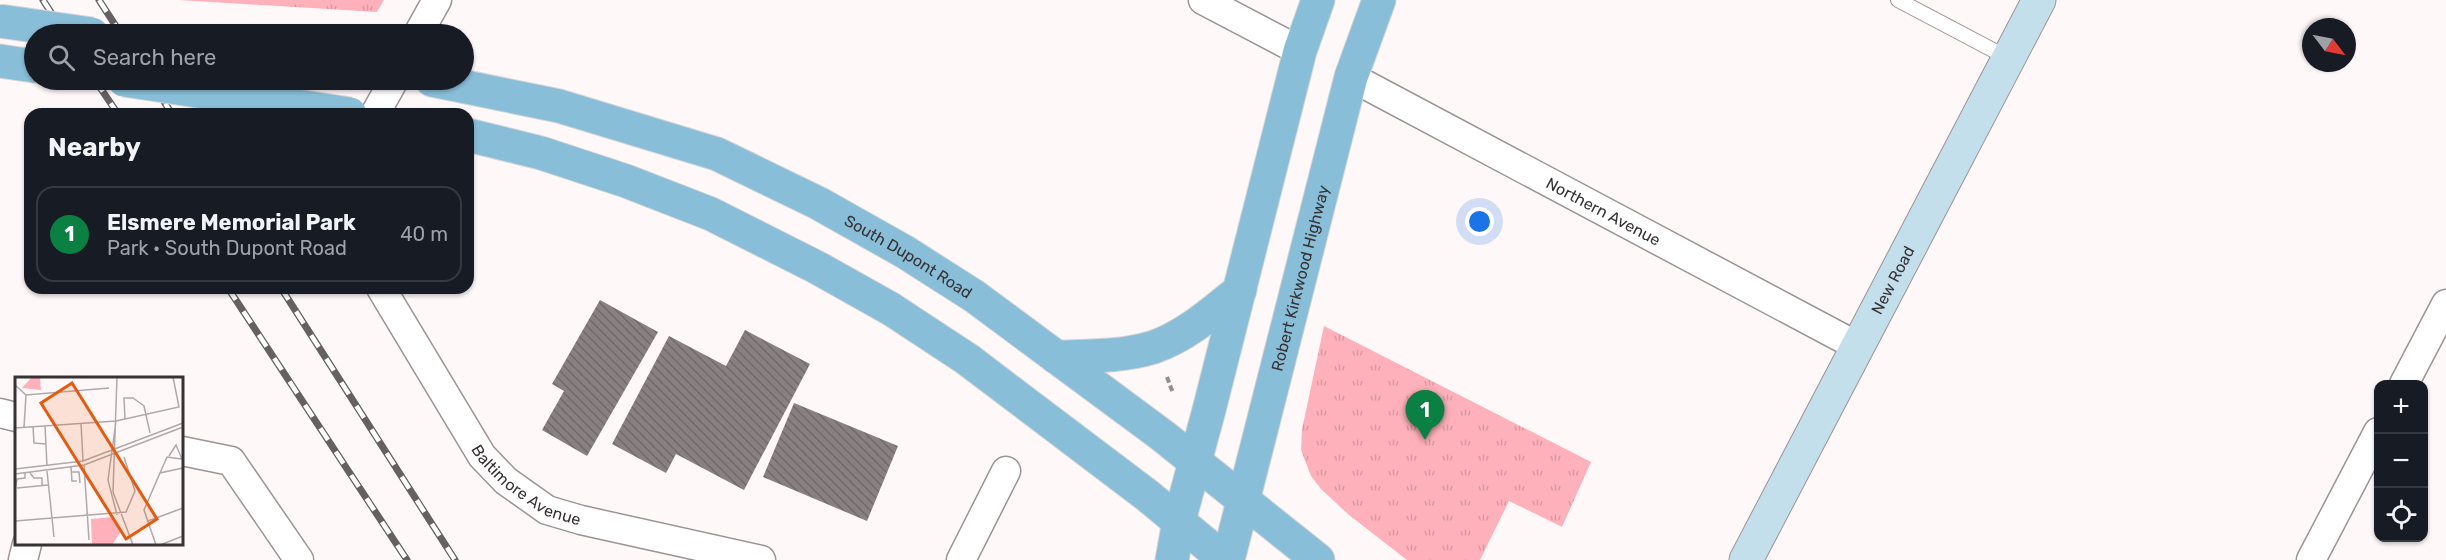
<!DOCTYPE html>
<html lang="en">
<head>
<meta charset="utf-8">
<style>
	:root { --surface:#171b24; --page:#242831; --text:#f1f3f6; --muted:#9ea1a6; --line:#363941; --accent:#0b8043 }
	body { margin:0; font-family:Rubik,sans-serif; background:var(--page); color:var(--text) }
	.controls { position:absolute; right:18px; bottom:18px; display:grid; overflow:hidden; border-radius:12px; box-shadow:0 2px 4px #0004 }
	.controls button { width:54px; height:54px; display:grid; place-items:center; padding:0; border:0; border-bottom:2px solid var(--line); background:var(--surface); color:var(--text); font:30px sans-serif }
	.compass { position:absolute; left:2302px; top:18px; width:54px; height:54px; border-radius:50%; background:var(--surface); box-shadow:0 2px 4px #0004; rotate:122deg }
	.you { position:absolute; left:1480px; top:222px; width:21px; height:21px; margin:-15px; border:4px solid #fff; border-radius:50%; background:#1a73e8; box-shadow:0 0 0 9px #1a73e833 }
	.badge { display:grid; place-items:center; width:39px; height:39px; border-radius:50%; background:var(--accent); color:#fff; font-size:20px; font-weight:700 }
	.pin { position:absolute; translate:-50% -50px; filter:drop-shadow(0 2px 3px #0008) }
	.pin::after { content:''; position:absolute; top:32px; width:21px; height:18px; background:inherit; clip-path:polygon(0 0,100% 0,50% 100%) }
	.list { margin:0; padding:0; list-style:none }
	h2 { display:flex; justify-content:space-between; align-items:center; height:78px; margin:0; padding:0 24px; font-size:26px }
	h2 small { font-size:20px; font-weight:400; color:var(--muted) }
	.list li { display:grid; grid-template-columns:39px 1fr auto; gap:18px; align-items:center; box-sizing:border-box; height:96px; margin:0 12px 12px; padding:0 12px; border:2px solid var(--line); border-radius:18px }
	.list b { display:block; font-size:22px; white-space:nowrap }
	.list p { margin:0; font-size:20px; white-space:nowrap; color:var(--muted) }
	.list em { font-size:20px; font-style:normal; color:var(--muted) }
	.icon { flex:none; width:33px; height:33px; fill:none; stroke:currentColor; stroke-width:2; stroke-linecap:round; stroke-linejoin:round }
	.map { position:relative; flex:none; width:2446px; height:560px; overflow:hidden }
	.search { position:absolute; background:var(--surface); box-shadow:0 2px 4px #0004; left:24px; top:24px; width:450px; height:66px; display:flex; align-items:center; gap:15px; box-sizing:border-box; padding:0 21px; border-radius:33px; color:var(--muted); font-size:22px }
	.panel { position:absolute; background:var(--surface); box-shadow:0 2px 4px #0004; left:24px; top:108px; width:450px; height:186px; border-radius:18px }
	.map>svg:first-child { display:block }
</style>
</head>
<body>
<div class="map">
<svg width="2446" height="560" viewBox="0 0 2446 560">
	<defs>
		<pattern id="park-tufts" width="24" height="20" patternUnits="userSpaceOnUse" patternTransform="scale(1.5)"><rect width="24" height="20" fill="#feb1ba"/><path d="M3 7l-1-3M5 7V3M7 7l1-3M15 17l-1-3M17 17v-4M19 17l1-3" fill="none" stroke="#da99a0"/></pattern>
		<pattern id="building-back-hatch" width="6" height="6" patternUnits="userSpaceOnUse" patternTransform="scale(1.5)"><rect width="6" height="6" fill="#898081"/><path d="M-1 5l2 2M0 0l6 6M5-1l2 2" fill="none" stroke="#71696a"/></pattern>
	</defs>
	<rect width="100%" height="100%" fill="#fef8f9"/>
	<!-- park -->
	<path fill="url(#park-tufts)" d="M179,0h205l-7,12z
		M1324,326l267,136 -29,65 -53,-26 -29,59h-73l-58,-45 -28,-26 -10,-13 -10,-26 1,-21z"/>
	<!-- building -->
	<path fill="url(#building-back-hatch)" d="M600,300l58,32 -71,124 -45,-26 22,-39 -12,-7z
		M745,330l65,34 -66,126 -68,-36 -10,19 -54,-29 57,-108 57,30z
		M794,403l104,43 -31,75 -104,-44z"/>
	<g fill="none" stroke-linecap="round" stroke-linejoin="round">
		<defs>
			<path id="lane" d="M1898,0l110,58"/>
			<g id="street">
				<path d="M1203,0l97,51"/>
				<path d="M418,34l19,-34"/>
				<path id="s1" d="M1351,77l506,269"/>
				<path d="M375,114l19,-34"/>
				<path id="s2" d="M381,288l101,168 24,25 41,29 34,10 180,40"/>
				<path d="M2404,384l42,-80"/>
				<path d="M0,413l16,4"/>
				<path d="M182,451l49,10 68,99"/>
				<path d="M23,560l4,-16"/>
				<path d="M961,560l45,-89"/>
				<path d="M2311,560l67,-128"/>
			</g>
			<g id="secondary">
				<path id="s3" d="M1746,560l293,-560"/>
			</g>
			<g id="primary">
				<path d="M0,61l34,5"/>
				<path id="s4" d="M432,80l127,26 158,48 101,49 87,49 69,44 189,140 155,124"/>
				<path d="M468,135l73,18 85,28 85,33 107,54 73,41 76,50 181,137 77,64"/>
				<path d="M1056,357c33,-1 66,0 98,-10 32,-11 60,-36 86,-57"/>
				<path d="M1172,560l7,-39 30,-111 91,-359 18,-51"/>
				<path id="s5" d="M1228,560l123,-483 28,-77"/>
			</g>
		</defs>
		<!-- lane casing -->
		<use href="#lane" stroke="#9c9394" stroke-width="16"/>
		<!-- street casing -->
		<use href="#street" stroke="#9c9394" stroke-width="31"/>
		<!-- secondary casing -->
		<use href="#secondary" stroke="#9c9394" stroke-width="35"/>
		<!-- primary casing -->
		<use href="#primary" stroke="#d7d6d6" stroke-width="35"/>
		<!-- path -->
		<path stroke="#938f90" stroke-width="4" stroke-dasharray="6 3" stroke-linecap="butt" d="M1167,377l6,16"/>
		<!-- lane -->
		<use href="#lane" stroke="#fff" stroke-width="14"/>
		<!-- street -->
		<use href="#street" stroke="#fff" stroke-width="28"/>
		<!-- secondary -->
		<use href="#secondary" stroke="#c4dfec" stroke-width="33"/>
		<!-- primary -->
		<use href="#primary" stroke="#89bed8" stroke-width="33"/>
		<defs>
			<path id="rail" d="M43,0l22,34
				M99,0l22,34
				M95,80l23,34
				M150,80l22,34
				M228,288l179,272
				M281,288l174,272"/>
		</defs>
		<!-- rail casing -->
		<use href="#rail" stroke="#656162" stroke-width="7"/>
		<!-- rail -->
		<use href="#rail" stroke="#fff" stroke-width="4.5" stroke-dasharray="14" stroke-linecap="butt"/>
		<defs>
			<path id="primary-bridge" d="M0,21l92,13
				M124,80l226,34"/>
		</defs>
		<!-- primary-bridge casing -->
		<use href="#primary-bridge" stroke="#d7d6d6" stroke-width="35" stroke-linecap="butt"/>
		<!-- primary-bridge -->
		<use href="#primary-bridge" stroke="#89bed8" stroke-width="33"/>
	</g>
	<g text-anchor="middle" dominant-baseline="central" stroke-width="6" stroke-linejoin="round" paint-order="stroke">
		<!-- street labels -->
		<g font-size="16" fill="#373334" stroke="#fff">
			<text stroke="none"><textPath href="#s1" startOffset="286">Northern Avenue</textPath></text>
			<text stroke="none"><textPath href="#s4" startOffset="512">South Dupont Road</textPath></text>
			<text stroke="none"><textPath href="#s5" startOffset="291">Robert Kirkwood Highway</textPath></text>
			<text stroke="none"><textPath href="#s3" startOffset="316">New Road</textPath></text>
			<text stroke="none"><textPath href="#s2" startOffset="250">Baltimore Avenue</textPath></text>
		</g>
	</g>
	<!-- overview -->
	<g transform="translate(15 377)">
		<rect width="168" height="168" fill="#fef8f9"/>
		<path d="M17,0h8l1,13 -19,-2zM98,140l8,14 -9,14h-20l-1,-26z" fill="#feb1ba"/>
		<path fill="none" stroke="#aea9aa" stroke-width="1.5" d="M102,0l-4,115 20,53M0,8l11,10 83,-7M110,42l-1,-21h9l11,8 6,27M101,44l-8,59 9,35M66,46l2,38M30,49l2,40M9,50l2,-32M18,50l1,16 12,1M0,51l101,-7 63,-14 -6,-30M69,88l5,75M56,90l1,14h5M0,92l68,-8 100,-38M32,94l7,66M56,95h8l1,11M15,96l4,5h8v7M145,96l7,-16 15,2 -6,-14 -7,11M0,97l69,-9 99,-38M2,111l31,-3M0,112l2,-10 8,-1v-5M0,144l111,-9 9,-21 -11,-34M133,144l35,-13M141,168l-12,-35 16,-37 23,-5M145,168l23,-9"/>
		<path fill="#e8590c" fill-opacity="0.15" stroke="#e8590c" stroke-width="3" d="M57,6l85,136 -31,20 -85,-136z"/>
		<rect width="168" height="168" fill="none" stroke="#373334" stroke-width="3"/>
	</g>
</svg>
<div class="controls">
<button>+</button>
<button>−</button>
<button><svg class="icon" aria-label="locate" viewBox="0 0 24 24"><circle cx="12" cy="12" r="6"/><path d="M12 2v4M12 18v4M2 12h4M18 12h4"/></svg></button>
</div>
<svg class="compass" viewBox="-18 -18 36 36"><path d="M0-13l5 13h-10z" fill="#e53935"/><path d="M0 13l5-13h-10z" fill="#9ea1a6"/></svg>
<div class="you"></div>
<div class="pin badge" style="left:1425px;top:440px">1</div>
<div class="search"><svg class="icon" aria-label="search" viewBox="0 0 24 24"><circle cx="10" cy="10" r="6"/><path d="M15 15l6 6"/></svg>Search here</div>
<section class="panel">
<h2>Nearby<small></small></h2>
<ul class="list">
<li><span class="badge">1</span><div><b>Elsmere Memorial Park</b><p>Park · South Dupont Road</p></div><em>40 m</em></li>
</ul>
</section>
</div>
</body>
</html>
